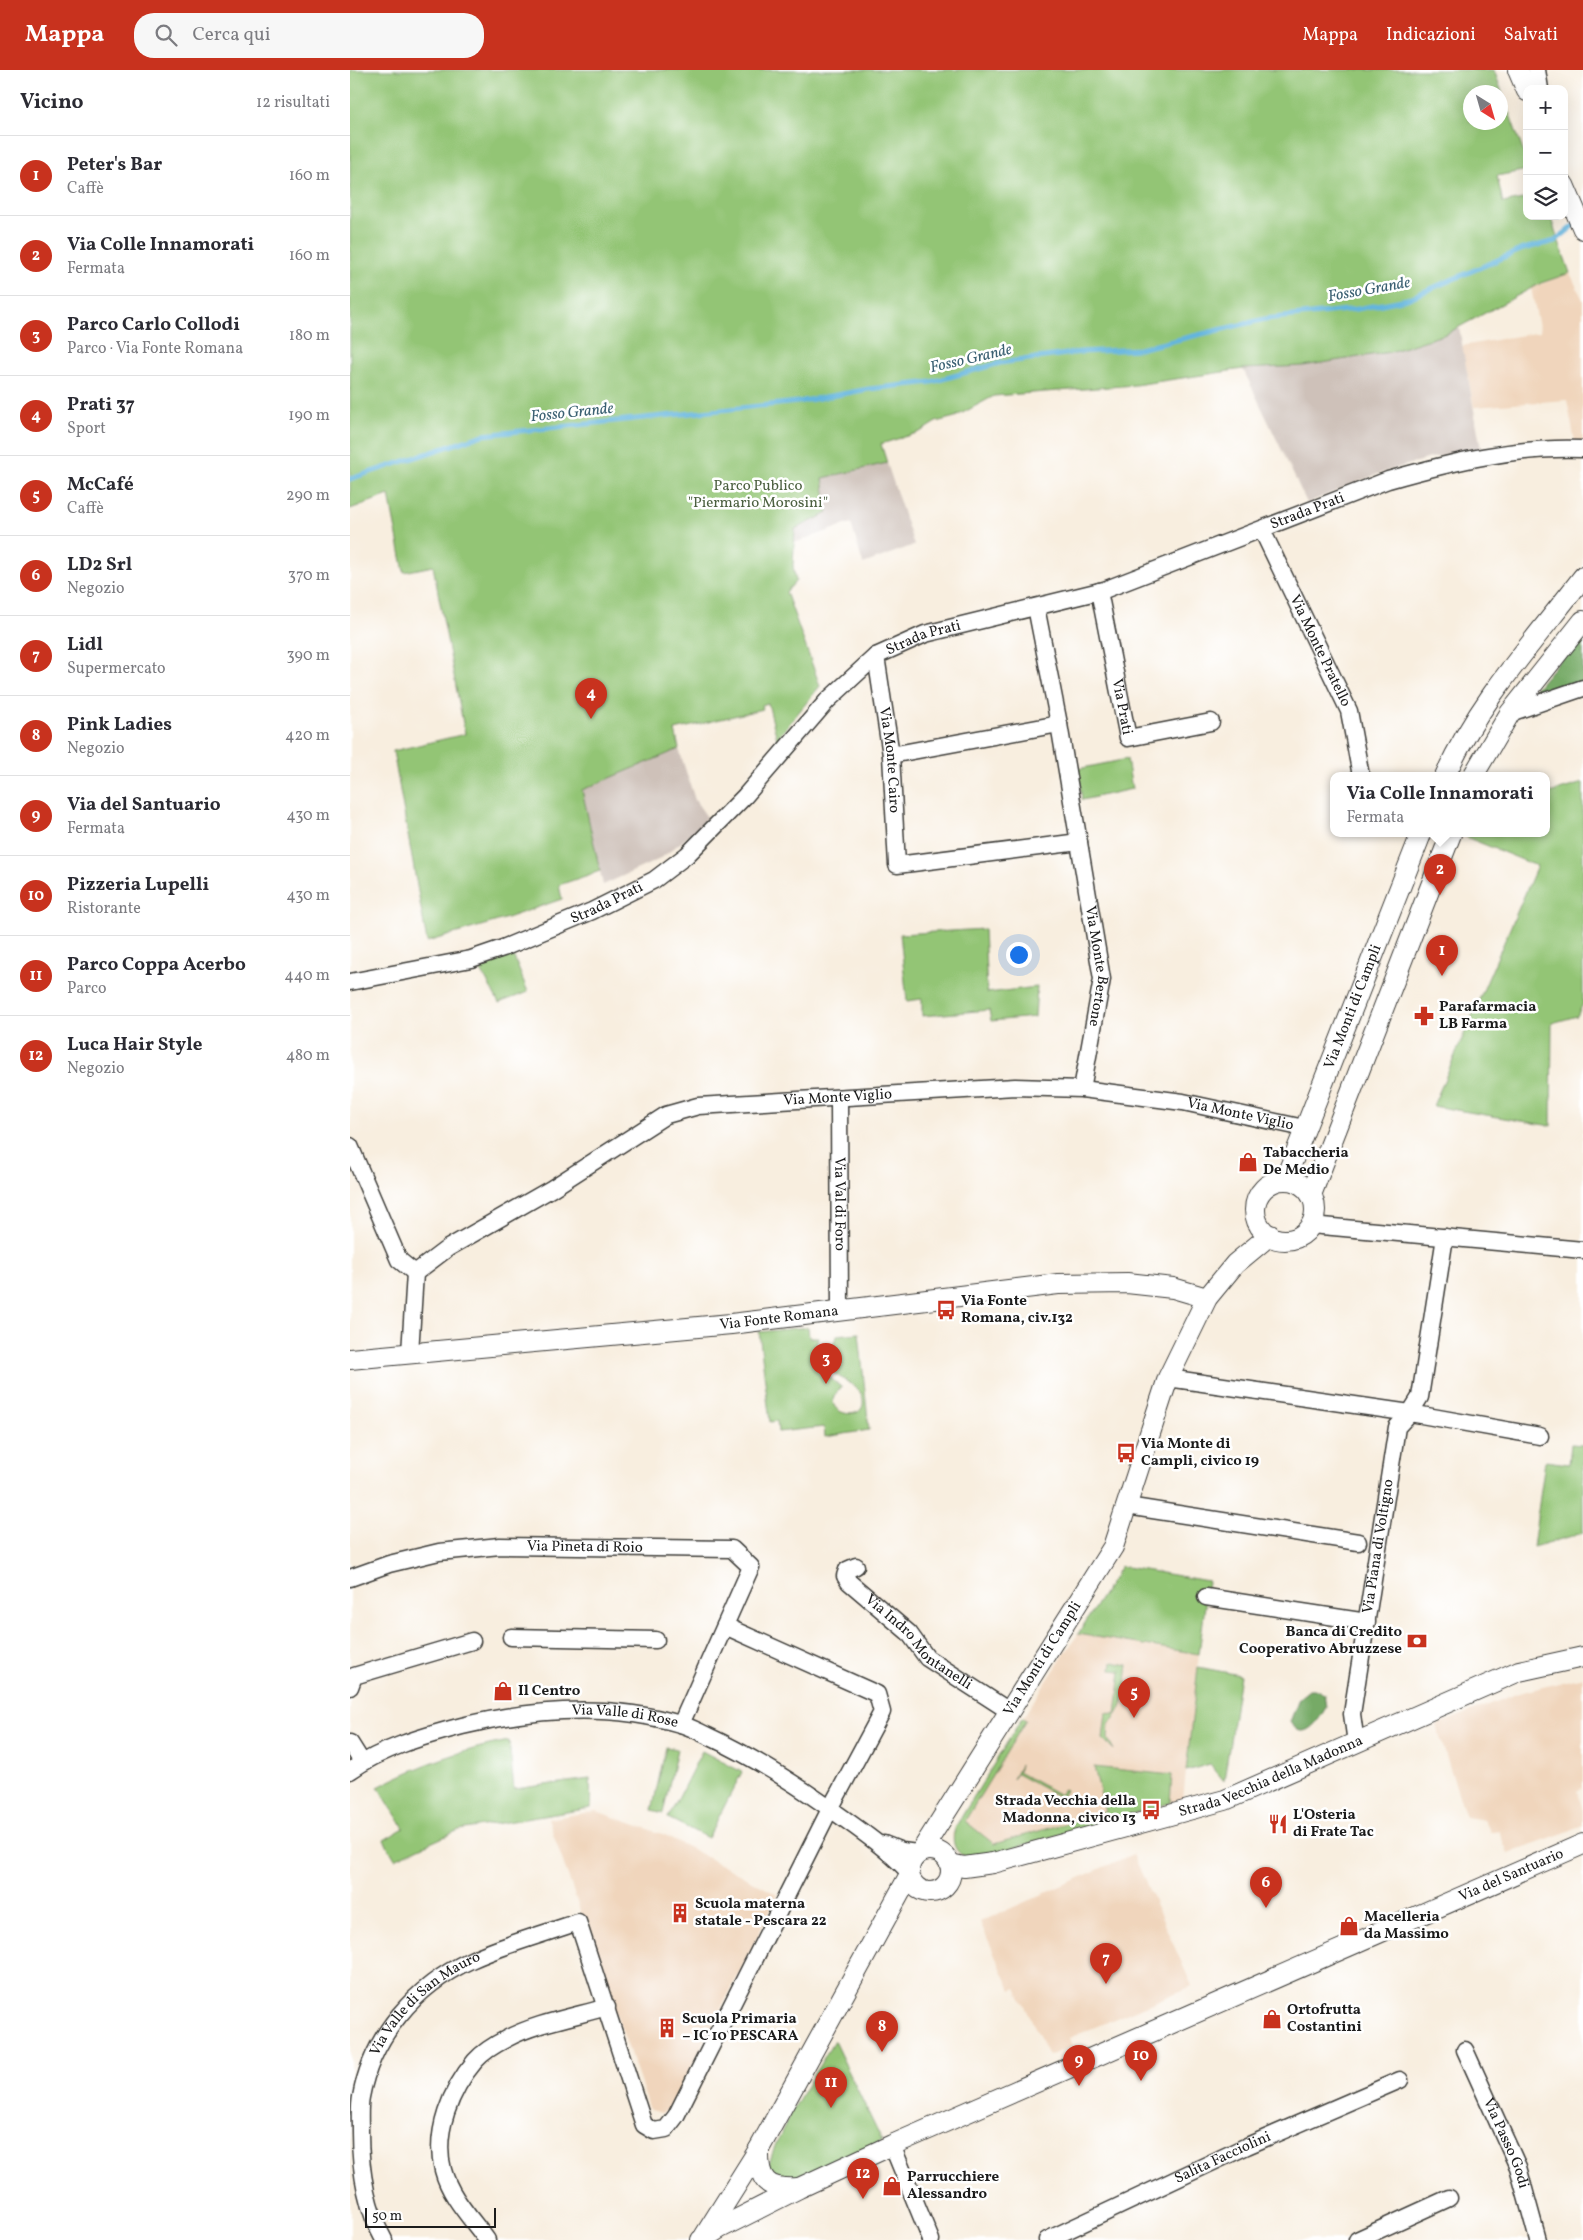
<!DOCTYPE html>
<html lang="it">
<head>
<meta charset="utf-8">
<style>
	:root { --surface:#fff; --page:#f7f7f7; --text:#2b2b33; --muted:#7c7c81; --line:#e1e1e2; --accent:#c8321e }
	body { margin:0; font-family:Vollkorn,serif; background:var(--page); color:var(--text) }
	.controls { position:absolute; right:15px; top:15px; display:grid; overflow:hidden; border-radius:10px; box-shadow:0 5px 20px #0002 }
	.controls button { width:45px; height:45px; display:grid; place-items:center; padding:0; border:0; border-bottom:1px solid var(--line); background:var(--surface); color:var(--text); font:25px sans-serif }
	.compass { position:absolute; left:1113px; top:15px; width:45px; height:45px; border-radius:50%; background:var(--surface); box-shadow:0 5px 20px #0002; rotate:143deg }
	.scale { position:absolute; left:15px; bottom:12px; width:131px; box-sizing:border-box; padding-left:5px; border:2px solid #1c1c1c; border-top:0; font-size:14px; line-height:18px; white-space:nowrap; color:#1c1c1c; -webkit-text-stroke:4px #fff; paint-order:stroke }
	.you { position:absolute; left:668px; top:884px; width:18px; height:18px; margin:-12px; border:4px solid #fff; border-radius:50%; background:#1a73e8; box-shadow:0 0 0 8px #1a73e833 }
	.badge { display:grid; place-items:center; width:32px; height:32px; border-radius:50%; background:var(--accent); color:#fff; font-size:16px; font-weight:700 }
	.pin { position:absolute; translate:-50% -41px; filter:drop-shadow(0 1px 2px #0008) }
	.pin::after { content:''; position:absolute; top:26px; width:18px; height:15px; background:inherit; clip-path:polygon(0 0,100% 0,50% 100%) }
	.popup { position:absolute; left:980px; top:702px; width:220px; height:65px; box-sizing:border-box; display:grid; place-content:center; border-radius:10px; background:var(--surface); filter:drop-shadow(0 1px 4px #0005); font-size:16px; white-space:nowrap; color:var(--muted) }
	.popup b { font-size:19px; color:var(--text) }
	.popup::after { content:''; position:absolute; left:50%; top:100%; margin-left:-10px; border:10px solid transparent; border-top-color:var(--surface) }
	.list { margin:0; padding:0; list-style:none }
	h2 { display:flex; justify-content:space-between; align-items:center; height:65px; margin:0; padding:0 20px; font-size:21px }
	h2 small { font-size:16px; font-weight:400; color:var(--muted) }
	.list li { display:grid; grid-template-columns:32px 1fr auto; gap:15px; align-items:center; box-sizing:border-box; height:80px; padding:0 20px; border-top:1px solid var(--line) }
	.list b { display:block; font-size:19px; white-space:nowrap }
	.list p { margin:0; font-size:16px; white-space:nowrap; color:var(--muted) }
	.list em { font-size:16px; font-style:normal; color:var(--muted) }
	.icon { flex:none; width:28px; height:28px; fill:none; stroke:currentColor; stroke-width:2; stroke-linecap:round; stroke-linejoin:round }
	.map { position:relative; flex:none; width:1233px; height:2170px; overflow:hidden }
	header { display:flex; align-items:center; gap:30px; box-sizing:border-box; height:70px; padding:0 25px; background:var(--accent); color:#fff }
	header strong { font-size:24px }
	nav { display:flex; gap:28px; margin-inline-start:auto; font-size:18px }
	.search { width:350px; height:45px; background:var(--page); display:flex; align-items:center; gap:12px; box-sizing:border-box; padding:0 18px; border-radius:20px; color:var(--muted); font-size:19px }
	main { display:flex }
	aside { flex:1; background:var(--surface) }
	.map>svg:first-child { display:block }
</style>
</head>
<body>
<header>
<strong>Mappa</strong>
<div class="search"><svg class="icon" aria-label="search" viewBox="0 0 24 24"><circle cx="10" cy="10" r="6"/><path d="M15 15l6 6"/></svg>Cerca qui</div>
<nav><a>Mappa</a><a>Indicazioni</a><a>Salvati</a></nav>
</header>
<main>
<aside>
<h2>Vicino<small>12 risultati</small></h2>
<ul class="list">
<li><span class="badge">1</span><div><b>Peter's Bar</b><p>Caffè</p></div><em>160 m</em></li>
<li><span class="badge">2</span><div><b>Via Colle Innamorati</b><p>Fermata</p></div><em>160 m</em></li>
<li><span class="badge">3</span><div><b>Parco Carlo Collodi</b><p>Parco · Via Fonte Romana</p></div><em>180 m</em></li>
<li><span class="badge">4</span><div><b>Prati 37</b><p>Sport</p></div><em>190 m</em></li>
<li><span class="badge">5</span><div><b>McCafé</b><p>Caffè</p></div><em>290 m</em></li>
<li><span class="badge">6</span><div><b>LD2 Srl</b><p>Negozio</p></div><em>370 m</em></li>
<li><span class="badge">7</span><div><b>Lidl</b><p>Supermercato</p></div><em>390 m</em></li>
<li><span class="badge">8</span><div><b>Pink Ladies</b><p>Negozio</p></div><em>420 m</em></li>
<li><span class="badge">9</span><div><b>Via del Santuario</b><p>Fermata</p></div><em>430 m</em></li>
<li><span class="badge">10</span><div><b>Pizzeria Lupelli</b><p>Ristorante</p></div><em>430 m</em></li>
<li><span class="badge">11</span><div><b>Parco Coppa Acerbo</b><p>Parco</p></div><em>440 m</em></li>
<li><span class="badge">12</span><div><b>Luca Hair Style</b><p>Negozio</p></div><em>480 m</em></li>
</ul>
</aside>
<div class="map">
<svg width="1233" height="2170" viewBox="0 0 1233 2170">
	<rect width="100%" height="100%" fill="#fff"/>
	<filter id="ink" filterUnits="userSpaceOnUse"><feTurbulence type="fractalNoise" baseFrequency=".02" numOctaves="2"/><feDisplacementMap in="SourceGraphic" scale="10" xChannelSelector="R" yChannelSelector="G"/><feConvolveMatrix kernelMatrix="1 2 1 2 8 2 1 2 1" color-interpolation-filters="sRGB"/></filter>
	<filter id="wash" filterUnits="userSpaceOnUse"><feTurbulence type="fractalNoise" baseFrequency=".0096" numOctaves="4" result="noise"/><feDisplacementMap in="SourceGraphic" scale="20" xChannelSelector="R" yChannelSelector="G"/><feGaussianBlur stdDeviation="1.12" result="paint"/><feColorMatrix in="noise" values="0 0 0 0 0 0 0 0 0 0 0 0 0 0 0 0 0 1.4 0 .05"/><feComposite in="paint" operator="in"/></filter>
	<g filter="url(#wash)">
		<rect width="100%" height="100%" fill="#f8eedf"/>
		<!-- built -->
		<path fill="#f0d5bc" d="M1220,203l13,27v143l-8,-1 -8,-42 -93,7 -12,-61 78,-14 -9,-44z
			M728,1564l121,20 -16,145 -208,60 -14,-3 -6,-7 -2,-7 -1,-7 4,-9 69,-112z
			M1233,1607v111l-6,3 6,19v16l-75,27 -9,-22 -8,1 -6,-12 -19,-3 -30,-92 83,-32z
			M246,1741l69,24 113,60 -107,214 -10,4 -11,-3 -102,-291z
			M783,1784l59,132 -123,52 3,8 -23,10 -33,-68 -5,2 -31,-68z"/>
		<!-- industrial -->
		<path fill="#cec1b9" d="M1109,257l22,122 -55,10 -51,16 -68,28 -64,-134 60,-3 87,-14 56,-18z
			M537,393l27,82 -51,19 -12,-41 -57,20 1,-14 28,-51z
			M329,679l16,51 14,20 -49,39 -57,26 -21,-95z"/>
		<!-- green -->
		<path fill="#93c575" stroke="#587048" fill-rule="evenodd" d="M0,0h1144l33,92v8l-30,6 6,27 24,-5v18h23l20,57 -29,10 -95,51 -56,18 -87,14 -60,3 -108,16 -141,11 -39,21 -19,5 -16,10 -39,12 6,19 -64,15 5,35 -33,16 -2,37 3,15 -10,11 34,94 -43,53 -9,-36 -6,2 1,4 -88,21 4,19 -97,41 18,81 -41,14 3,14 -61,21 -74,22 -34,-191 72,-17 -32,-168 -29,6 -15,-77 -39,14zM1120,22h30v30h-30z
			M777,689l5,30 -50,11 -4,-31z
			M1233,713v221l-6,12 -25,7 -1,103 -118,-20 104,-240 -71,-29 2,-3h78v-40z
			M634,859l3,64 50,-6 -2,30 -44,4 -2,-11 -67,6v-17l-15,2 -7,-67z
			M163,885l15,37 -29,11 -22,-40z
			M458,1257l1,10h10c-11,19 7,41 23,50 -31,26 30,40 20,9 -6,-17 -41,-19 -36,-42 1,-7 10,-10 11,-19l22,-2 10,97 -44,7 -1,-10 -46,5 -1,-11 -7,1 -11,-90z
			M1221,1374l12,1v88l-50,14 12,-86 24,3z
			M771,1496l87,15 -9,73 -121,-20z
			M762,1592l16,3c-3,20 -1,44 -19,58l-1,16 6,11 -11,-11 3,-26 10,1 5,-43 -10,-1z
			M848,1597l42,8 -16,106 -14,-17 -24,7z
			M672,1648l4,2 -61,101 29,23 111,-32 -11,-45 78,8 -2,28 -195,56c-19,-2 -26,-15 -19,-33z
			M159,1671l5,48 76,-10 1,29 -132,22 -64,29 -11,-19 20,-12 -26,-41c41,-22 86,-38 131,-46z
			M316,1677l11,2 -14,64 -11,-3z
			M352,1681l40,21 -34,66 -40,-20z
			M670,1695l-2,7 42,23 4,-6 2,1 -8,14 -2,-1 3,-6 -42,-23 -4,5z
			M484,1971l48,100 -97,42 -18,-13c13,-46 43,-88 67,-129z"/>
		<!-- forest -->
		<path fill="#76aa66" stroke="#496341" d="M1233,563v51l-48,16 -6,-4z
			M959,1620h8l7,4 2,13c-7,14 -23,37 -36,15l9,-24z"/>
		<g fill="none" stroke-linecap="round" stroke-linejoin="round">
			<!-- stream -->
			<path stroke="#63b5de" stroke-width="5" d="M0,409l133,-44 315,-33 71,-13 63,-7 68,-19 81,-11 58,-3 126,-30 92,-10 50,-10 116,-50 32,-8 22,-18"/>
		</g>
	</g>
	<g filter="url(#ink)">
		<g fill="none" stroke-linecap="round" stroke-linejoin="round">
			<defs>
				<g id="minor">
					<path d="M1187,0l3,19"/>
					<path id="s1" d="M912,460l87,181 12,65"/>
					<path id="s2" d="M749,521l29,147 83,-16"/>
					<path id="s3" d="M686,537l23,117 43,255 -20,110"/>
					<path id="s4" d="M526,586l15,99 6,110 182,-23"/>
					<path d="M1160,643l73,-25"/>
					<path d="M541,685l168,-31"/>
					<path id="s5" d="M0,912l121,-23 32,-11 89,-37 62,-31 33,-25 58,-59 82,-95 49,-45 49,-22 179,-44 284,-110c64,-18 128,-34 195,-31"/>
					<path id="s6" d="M489,1028l1,212"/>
					<path d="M0,1076l49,114 16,13"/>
					<path d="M961,1155l272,25"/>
					<path id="s7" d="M65,1203l33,-25 103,-59 115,-74 32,-9 317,-19 67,2 101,13 121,26"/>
					<path d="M60,1283l5,-80"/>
					<path d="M818,1308l242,35 130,23"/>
					<path d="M777,1436l231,36"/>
					<path id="s8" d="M506,1496l-9,4 -2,6 4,6 60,51 18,25 82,53"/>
					<path id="s9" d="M0,1508l39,-14 50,-12 61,-6 232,3 19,18 -70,157"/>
					<path d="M856,1527l161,25"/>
					<path d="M161,1567l145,3"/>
					<path d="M0,1617l4,-11 118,-35"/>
					<path d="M0,1673l12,19"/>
					<path id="s10" d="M1006,1673l-4,-29 45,-287 13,-14 10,-16 25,-160"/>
					<path id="s11" d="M0,1701c32,-23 74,-35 112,-45 70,-17 148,-23 218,-2 9,2 19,8 28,12 41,19 80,43 117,69 29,21 58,40 83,66"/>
					<path d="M534,1774l18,7 15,2"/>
					<path id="s12" d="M1115,1980l53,117 20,73"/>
					<path d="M542,2075l39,95"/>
					<path id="s13" d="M34,2170c-19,-34 -24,-71 -24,-109 0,-11 -1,-24 1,-34 11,-61 54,-111 110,-137 32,-15 73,-26 107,-38l66,203 10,6 12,-2 10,-13 154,-307 52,-97 -5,-18 -152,-68"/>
					<path d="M137,2170c-16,-22 -37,-43 -44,-70 -10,-37 8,-81 32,-109 7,-8 21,-17 31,-22 27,-15 70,-23 101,-32"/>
					<path id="s14" d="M697,2170l200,-94 153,-66"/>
					<path d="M1007,2170l92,-42"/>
				</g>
				<g id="tertiary">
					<path d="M1168,0l9,21"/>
					<path d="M1214,115l19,44"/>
					<path d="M1095,706c33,-74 89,-135 138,-199"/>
					<path d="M1123,706l37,-63 73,-92"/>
					<path id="s15" d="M935,1110l136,-346"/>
					<circle cx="935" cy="1140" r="30"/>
					<path d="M961,1125l140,-361"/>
					<path id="s16" d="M0,1289l381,-35 327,-40 69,-1 46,5 34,10"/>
					<circle cx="580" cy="1801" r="21"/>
					<path id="s17" d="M572,1780l191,-303 55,-169 39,-80 28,-34 35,-29"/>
					<path id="s18" d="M600,1794l14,3 29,-4 232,-63 294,-129 64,-14"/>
					<path d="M409,2079c-1,31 7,41 39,39"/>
					<path d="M355,2165l54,-86 150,-273"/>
					<path id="s19" d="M351,2170l19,-12 79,-40 93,-43 691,-301"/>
				</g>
			</defs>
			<!-- minor casing -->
			<use href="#minor" stroke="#3d3c39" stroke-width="19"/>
			<!-- tertiary casing -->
			<use href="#tertiary" stroke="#3d3c39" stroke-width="22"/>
			<!-- minor -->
			<use href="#minor" stroke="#fff" stroke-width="16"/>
			<!-- tertiary -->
			<use href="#tertiary" stroke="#fff" stroke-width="20"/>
		</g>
	</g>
	<!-- icons -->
	<defs>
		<symbol id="pharmacy-bare" viewBox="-9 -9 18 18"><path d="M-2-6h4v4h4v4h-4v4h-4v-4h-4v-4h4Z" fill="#c8321e" stroke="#fff" stroke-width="2.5" paint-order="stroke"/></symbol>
		<symbol id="shop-bare" viewBox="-9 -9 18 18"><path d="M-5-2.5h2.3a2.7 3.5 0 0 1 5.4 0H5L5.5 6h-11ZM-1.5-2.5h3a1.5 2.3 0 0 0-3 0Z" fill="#c8321e" stroke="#fff" stroke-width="2.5" paint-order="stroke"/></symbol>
		<symbol id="bus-bare" viewBox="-9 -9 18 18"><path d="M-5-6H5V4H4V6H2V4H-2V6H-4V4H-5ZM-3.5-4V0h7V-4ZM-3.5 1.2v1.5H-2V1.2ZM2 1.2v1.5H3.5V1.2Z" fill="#c8321e" stroke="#fff" stroke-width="2.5" paint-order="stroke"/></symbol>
		<symbol id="bank-bare" viewBox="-9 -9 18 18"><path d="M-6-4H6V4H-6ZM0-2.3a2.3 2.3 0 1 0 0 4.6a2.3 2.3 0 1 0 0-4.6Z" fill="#c8321e" stroke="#fff" stroke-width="2.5" paint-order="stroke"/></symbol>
		<symbol id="restaurant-bare" viewBox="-9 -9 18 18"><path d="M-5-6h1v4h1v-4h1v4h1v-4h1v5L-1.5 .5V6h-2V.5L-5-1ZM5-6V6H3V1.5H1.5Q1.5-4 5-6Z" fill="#c8321e" stroke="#fff" stroke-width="2.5" paint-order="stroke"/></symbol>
		<symbol id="building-bare" viewBox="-9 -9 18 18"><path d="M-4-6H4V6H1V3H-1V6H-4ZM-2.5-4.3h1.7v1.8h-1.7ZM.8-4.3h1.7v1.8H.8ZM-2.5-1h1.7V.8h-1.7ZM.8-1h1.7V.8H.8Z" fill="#c8321e" stroke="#fff" stroke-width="2.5" paint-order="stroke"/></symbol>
	</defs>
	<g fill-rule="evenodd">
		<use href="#pharmacy-bare" x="1060" y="932" width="28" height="28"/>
		<use href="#shop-bare" x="884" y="1078" width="28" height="28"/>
		<use href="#bus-bare" x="582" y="1226" width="28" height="28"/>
		<use href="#bus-bare" x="762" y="1369" width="28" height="28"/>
		<use href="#bank-bare" x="1053" y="1557" width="28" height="28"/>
		<use href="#shop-bare" x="139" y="1607" width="28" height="28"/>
		<use href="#bus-bare" x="787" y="1726" width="28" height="28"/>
		<use href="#restaurant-bare" x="914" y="1740" width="28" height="28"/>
		<use href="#building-bare" x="316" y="1829" width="28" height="28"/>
		<use href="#shop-bare" x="985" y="1842" width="28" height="28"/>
		<use href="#shop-bare" x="908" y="1935" width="28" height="28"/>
		<use href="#building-bare" x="303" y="1944" width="28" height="28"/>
		<use href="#shop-bare" x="528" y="2102" width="28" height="28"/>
	</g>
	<g text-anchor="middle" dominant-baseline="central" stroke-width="5" stroke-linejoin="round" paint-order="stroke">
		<!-- park labels -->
		<g font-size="15" fill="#4c6040" stroke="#fff">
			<text x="408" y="416">Parco Publico<tspan x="408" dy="17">"Piermario Morosini"</tspan></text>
		</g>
		<!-- street labels -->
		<g font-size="15" fill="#1c1c1c" stroke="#fff">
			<text stroke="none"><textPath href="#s5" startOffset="1095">Strada Prati</textPath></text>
			<text stroke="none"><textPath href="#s5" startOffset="690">Strada Prati</textPath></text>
			<text stroke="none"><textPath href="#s1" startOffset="134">Via Monte Pratello</textPath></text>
			<text stroke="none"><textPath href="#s2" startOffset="118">Via Prati</textPath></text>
			<text stroke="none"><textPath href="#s4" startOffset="105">Via Monte Cairo</textPath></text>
			<text stroke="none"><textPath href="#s5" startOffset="270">Strada Prati</textPath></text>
			<text stroke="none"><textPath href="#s3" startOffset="365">Via Monte Bertone</textPath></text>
			<text stroke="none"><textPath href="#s15" startOffset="186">Via Monti di Campli</textPath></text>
			<text stroke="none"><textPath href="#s7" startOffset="470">Via Monte Viglio</textPath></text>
			<text stroke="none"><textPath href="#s7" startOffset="875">Via Monte Viglio</textPath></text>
			<text stroke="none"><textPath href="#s6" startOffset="106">Via Val di Foro</textPath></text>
			<text stroke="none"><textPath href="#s16" startOffset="431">Via Fonte Romana</textPath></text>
			<text stroke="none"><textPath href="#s10" startOffset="199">Via Piana di Voltigno</textPath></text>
			<text stroke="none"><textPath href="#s9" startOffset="239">Via Pineta di Roio</textPath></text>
			<text stroke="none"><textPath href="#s8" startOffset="116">Via Indro Montanelli</textPath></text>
			<text stroke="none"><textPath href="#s17" startOffset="226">Via Monti di Campli</textPath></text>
			<text stroke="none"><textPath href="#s11" startOffset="286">Via Valle di Rose</textPath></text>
			<text stroke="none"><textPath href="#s18" startOffset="335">Strada Vecchia della Madonna</textPath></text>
			<text stroke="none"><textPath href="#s19" startOffset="889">Via del Santuario</textPath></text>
			<text stroke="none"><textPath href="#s13" startOffset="265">Via Valle di San Mauro</textPath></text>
			<text stroke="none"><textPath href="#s12" startOffset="102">Via Passo Godi</textPath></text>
			<text stroke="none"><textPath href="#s14" startOffset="194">Salita Facciolini</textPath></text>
		</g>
		<!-- poi labels -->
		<g font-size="15" font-weight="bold" fill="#1c1c1c" stroke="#fff" text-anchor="start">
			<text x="1089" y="937">Parafarmacia<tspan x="1089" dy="17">LB Farma</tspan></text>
			<text x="913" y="1083">Tabaccheria<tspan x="913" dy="17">De Medio</tspan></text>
			<text x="611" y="1231">Via Fonte<tspan x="611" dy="17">Romana, civ.132</tspan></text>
			<text x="791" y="1374">Via Monte di<tspan x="791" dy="17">Campli, civico 19</tspan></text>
			<text x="1052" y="1562" text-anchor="end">Banca di Credito<tspan x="1052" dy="17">Cooperativo Abruzzese</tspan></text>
			<text x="168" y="1621">Il Centro</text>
			<text x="786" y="1731" text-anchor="end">Strada Vecchia della<tspan x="786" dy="17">Madonna, civico 13</tspan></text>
			<text x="943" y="1745">L'Osteria<tspan x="943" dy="17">di Frate Tac</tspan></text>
			<text x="345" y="1834">Scuola materna<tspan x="345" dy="17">statale - Pescara 22</tspan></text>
			<text x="1014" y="1847">Macelleria<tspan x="1014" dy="17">da Massimo</tspan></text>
			<text x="937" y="1940">Ortofrutta<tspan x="937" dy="17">Costantini</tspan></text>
			<text x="332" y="1949">Scuola Primaria<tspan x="332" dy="17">– IC 10 PESCARA</tspan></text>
			<text x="557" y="2107">Parrucchiere<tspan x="557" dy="17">Alessandro</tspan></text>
		</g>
		<!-- water labels -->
		<g font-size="16" font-style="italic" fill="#3c6173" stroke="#fff">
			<text transform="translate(1019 220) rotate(-10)">Fosso Grande</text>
			<text transform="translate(621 289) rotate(-13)">Fosso Grande</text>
			<text transform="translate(222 343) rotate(-6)">Fosso Grande</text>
		</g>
	</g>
</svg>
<div class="controls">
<button>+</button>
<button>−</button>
<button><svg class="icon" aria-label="layers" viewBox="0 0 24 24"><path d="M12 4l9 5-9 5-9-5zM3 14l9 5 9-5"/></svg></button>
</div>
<svg class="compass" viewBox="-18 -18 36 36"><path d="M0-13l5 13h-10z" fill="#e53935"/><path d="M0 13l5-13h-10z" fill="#7c7c81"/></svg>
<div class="scale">50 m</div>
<div class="you"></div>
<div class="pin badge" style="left:1092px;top:906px">1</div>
<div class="pin badge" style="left:1090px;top:825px">2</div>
<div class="popup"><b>Via Colle Innamorati</b>Fermata</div>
<div class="pin badge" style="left:476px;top:1314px">3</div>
<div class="pin badge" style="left:241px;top:649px">4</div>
<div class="pin badge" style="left:784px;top:1648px">5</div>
<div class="pin badge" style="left:916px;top:1838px">6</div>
<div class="pin badge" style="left:756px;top:1914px">7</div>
<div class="pin badge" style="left:532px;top:1982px">8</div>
<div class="pin badge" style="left:729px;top:2016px">9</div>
<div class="pin badge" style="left:791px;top:2011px">10</div>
<div class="pin badge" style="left:481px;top:2038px">11</div>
<div class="pin badge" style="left:513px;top:2129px">12</div>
</div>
</main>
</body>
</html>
